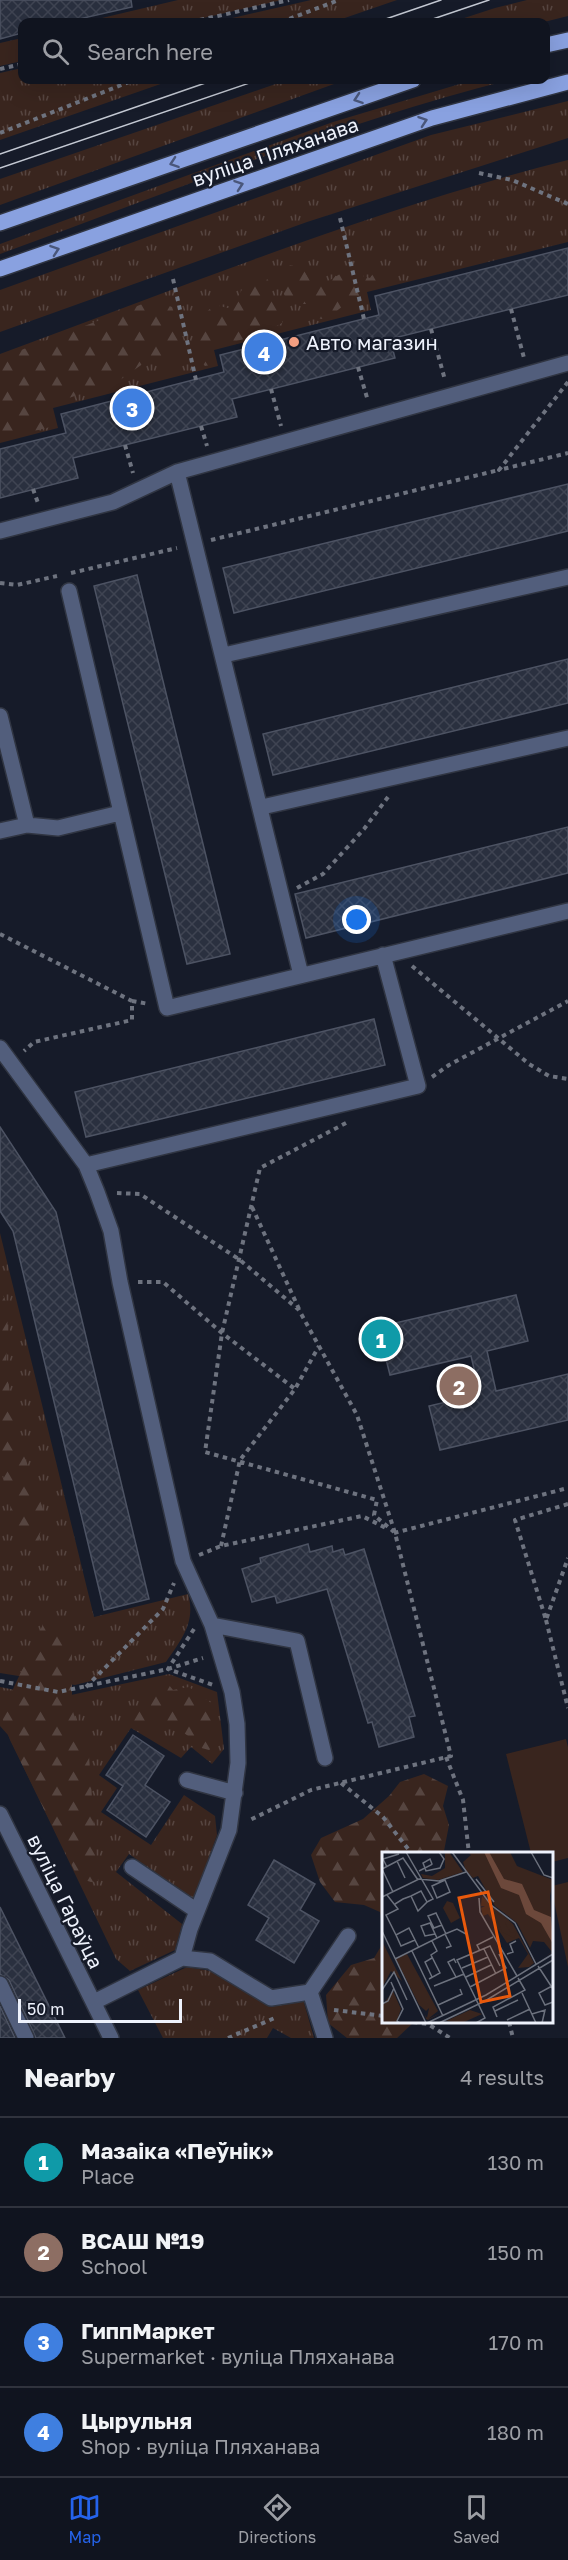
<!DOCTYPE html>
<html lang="en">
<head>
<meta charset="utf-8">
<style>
	:root { --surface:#10141f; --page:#1e212c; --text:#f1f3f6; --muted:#9c9ea4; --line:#30333d; --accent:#2563eb }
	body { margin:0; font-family:"Golos Text",sans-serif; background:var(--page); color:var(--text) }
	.scale { position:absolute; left:18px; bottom:15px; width:164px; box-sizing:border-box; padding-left:6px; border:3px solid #eef2fc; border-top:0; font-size:16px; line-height:21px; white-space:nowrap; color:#eef2fc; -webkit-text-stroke:4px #161b29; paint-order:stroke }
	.you { position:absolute; left:357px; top:920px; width:21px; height:21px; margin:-15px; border:4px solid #fff; border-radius:50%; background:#1a73e8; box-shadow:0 0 0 9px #1a73e833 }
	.badge { display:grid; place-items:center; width:39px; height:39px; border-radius:50%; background:var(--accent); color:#fff; font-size:20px; font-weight:700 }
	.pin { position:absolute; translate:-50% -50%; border:3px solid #fff; box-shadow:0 2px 6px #0006 }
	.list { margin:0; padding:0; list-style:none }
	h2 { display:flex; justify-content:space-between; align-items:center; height:78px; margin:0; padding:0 24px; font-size:26px }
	h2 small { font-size:20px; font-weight:400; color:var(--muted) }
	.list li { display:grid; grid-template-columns:39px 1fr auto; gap:18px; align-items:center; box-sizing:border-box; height:90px; padding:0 24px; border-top:2px solid var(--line) }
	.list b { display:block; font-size:22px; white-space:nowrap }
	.list p { margin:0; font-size:20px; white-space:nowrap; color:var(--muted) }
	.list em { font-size:20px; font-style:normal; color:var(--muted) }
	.icon { flex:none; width:33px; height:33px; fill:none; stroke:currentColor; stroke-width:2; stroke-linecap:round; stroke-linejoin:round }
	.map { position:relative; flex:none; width:568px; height:2038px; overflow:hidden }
	.search { position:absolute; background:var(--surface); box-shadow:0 6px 24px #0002; left:18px; right:18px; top:18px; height:66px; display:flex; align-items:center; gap:15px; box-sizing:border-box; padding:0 21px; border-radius:12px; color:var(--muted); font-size:22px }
	.sheet { height:438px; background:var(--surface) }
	nav { display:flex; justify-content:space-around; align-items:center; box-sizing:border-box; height:84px; border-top:2px solid var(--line); background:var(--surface); font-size:16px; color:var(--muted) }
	nav a { display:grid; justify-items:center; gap:3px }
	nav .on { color:var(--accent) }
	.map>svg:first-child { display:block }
</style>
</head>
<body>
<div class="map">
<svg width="568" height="2038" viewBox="0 0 568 2038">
	<defs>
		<pattern id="grass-tufts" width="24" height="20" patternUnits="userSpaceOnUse" patternTransform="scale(1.5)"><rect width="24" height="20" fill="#39251e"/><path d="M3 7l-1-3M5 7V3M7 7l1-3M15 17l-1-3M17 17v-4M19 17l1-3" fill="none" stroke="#564540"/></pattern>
		<pattern id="forest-firs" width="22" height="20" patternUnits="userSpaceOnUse" patternTransform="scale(1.5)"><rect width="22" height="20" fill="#39251e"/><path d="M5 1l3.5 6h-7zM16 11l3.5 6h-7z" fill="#564540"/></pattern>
		<pattern id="building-cross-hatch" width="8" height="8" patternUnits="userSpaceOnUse" patternTransform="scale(1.5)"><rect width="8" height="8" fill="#2a303f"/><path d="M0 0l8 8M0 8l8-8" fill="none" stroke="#3f4452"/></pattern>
	</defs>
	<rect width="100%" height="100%" fill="#161b29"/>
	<!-- grass -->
	<path fill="url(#grass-tufts)" d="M178,0h104l-96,22h-101z
		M311,0h86l-64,22h-118z
		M527,0h41v16l-24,6h-92l43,-14z
		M22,38v23l-22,5v-23z
		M22,68v12h150l-172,60v-67z
		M287,80h58l-345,125v-26z
		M473,80h36c-174,44 -341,113 -509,174v-10l333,-122z
		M568,101v37l-261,84 -307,110v-42l431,-155z
		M568,160v82l-201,50 4,18 -157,40 4,16 -165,42 5,20 -58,15v-89c187,-69 374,-145 568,-194z
		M0,1233l94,384 94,-23c8,28 -6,45 -22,68l-91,23 -75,-12z
		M169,1674l48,18 7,57 -12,15 -21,-17 -10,11 -50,-30 -32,47 18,13 -16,24 50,33 33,-50 31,21 2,19 -23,65 -65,-46 -13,18 66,52 -7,26 -45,21 -14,-12 -108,-224 -8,-9v-39l57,11z
		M187,1967l30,5 52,31 34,-4 11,39h-23l-18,-10 -6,10h-104l-25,-48z"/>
	<!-- forest -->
	<path fill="url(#forest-firs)" d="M290,265l13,3 9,16 8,2 25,-15 25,7 7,-9 10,-2 6,12 -6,6 -22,6 2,8h-5l-1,-3c-15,3 -25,20 -39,23l-5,-1 1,-14h-27c-12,-12 -12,-25 -1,-39z
		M251,272l12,1 9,13 -1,9 14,11 -3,17 -23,12 -48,13 4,16 -10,2c-19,-18 -10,-48 10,-61l17,4z
		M153,300l19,7 12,35 -9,14 -11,6 -20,1 -24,17 -71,25 5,21 -54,14v-82z
		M0,1288l8,19 -2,58 9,64 29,83 -7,38 -9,-3 -17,-37 -11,-48z
		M56,1619l10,10 6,16v64l17,47 9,125 -7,1 -13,-4 -68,-138 -9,-25 44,-95z
		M164,1679l9,11 16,-3 25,18 4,23 -5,19 -4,3 -11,-3c-16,-25 -39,-19 -64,-23l-6,-8 7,-6 14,3 2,-9 -7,-18 6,-5z
		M424,1774l24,12 -5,20 6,19 -5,26 -3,3h-57l-1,77 -3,-19 -16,-7 -29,-3 -15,-20 -9,-27 10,-17 42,-19 26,-23 11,-14z
		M383,1943l1,79h30l-17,16h-50l-19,-15 -2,-28 25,-30 23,-7z"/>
	<!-- pitch -->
	<path fill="#39251e" d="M566,1739l2,8v111l-16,4v-8l-21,-1 -25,-99z
		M568,1882v85l-16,-75v-6z"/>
	<!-- building -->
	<path fill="url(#building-cross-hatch)" stroke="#4d5363" stroke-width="1.5" d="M0,0h131l1,7 -66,15h-44v11l-22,6z
		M568,248v47l-178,44 5,19 -163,41 5,18 -164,41 5,20 -78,20v-49l66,-16 -5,-19 163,-42 -4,-17 159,-40 -4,-19z
		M568,484v47l-334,82 -11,-45z
		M137,575l93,379 -43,10 -93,-378z
		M568,659v44l-295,72 -10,-41z
		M568,827v46l-262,65 -11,-44z
		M374,1019l11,46 -299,72 -11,-45z
		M0,1127l56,85 93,387 -45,11 -91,-379 -13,-20z
		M516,1295l12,46 -41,10 9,40 72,-17v46l-128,30 -11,-44 51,-12 -9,-38 -81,19 -12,-48z
		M308,1544l2,8 22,-6 1,6 10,-3 2,6 19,-6 51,167 -6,1 5,20 -35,10 -7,-25 -4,1 -41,-134 -50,14 -2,-7 -23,6 -10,-33 19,-6 -1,-5z
		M133,1735l31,21 -19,29 25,17 -24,35 -39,-27 16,-24 -17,-11z
		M274,1860l41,24 -15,26 19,11 -25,42 -38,-23 13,-22 -21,-13z
		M0,1907l65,131h-29l-27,-58 -9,-6z
		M0,2006l15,32h-15z"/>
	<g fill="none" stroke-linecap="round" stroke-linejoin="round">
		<defs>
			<path id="minor" d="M177,472l124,503
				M0,531l113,-29 64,-30 391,-109
				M69,591l98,417 401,-97
				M224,655l344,-78
				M0,716l27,109
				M262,807l306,-69
				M0,831l27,-6 31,3 62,-15
				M0,1048l86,117 11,27 14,39 9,51 63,279 29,64 20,67 5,32 1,39 -9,67 -39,99 -8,29
				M86,1165l332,-79 -35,-131
				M212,1625l85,16 28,117
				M187,1780l48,13
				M0,1814l111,224
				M132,1867l65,44
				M0,1984l26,54
				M310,1992l15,46
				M94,2002l88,-44 28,3 61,37 39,-6 38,-56"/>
			<path id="major" d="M546,45l22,-5
				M0,223l413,-143
				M0,269l432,-151 136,-36"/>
		</defs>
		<!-- minor casing -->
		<use href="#minor" stroke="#303542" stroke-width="18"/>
		<!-- major casing -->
		<use href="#major" stroke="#303542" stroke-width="18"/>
		<!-- path -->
		<path stroke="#6e737f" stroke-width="4" stroke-dasharray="4.5 4.5" stroke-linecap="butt" d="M191,22l98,-22
			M281,22l58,-22
			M0,69l22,-5
			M0,133l134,-53
			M479,173l33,7 56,24
			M340,218l24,101
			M173,279l23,101
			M511,309l13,49
			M431,329l14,51
			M358,367l10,34
			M568,382l-69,88 69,-17
			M271,389l10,37
			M201,426l6,20
			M125,445l8,28
			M33,489l5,14
			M211,540l288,-70
			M71,573l106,-25
			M0,583l17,2 40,-9
			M297,888l26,-14 41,-45 24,-32
			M0,934l132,67v19l-98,22 -10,9
			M412,966l117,98 20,12 19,3
			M132,1001l17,3
			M432,1077l17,-12 119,-64
			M346,1123l-86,45 -38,165 -17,119 172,48 -3,15 20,17
			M117,1193l23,1 100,66 59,50 58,105 38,118 56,223 -140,34 -63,31
			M252,1207l47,102
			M138,1282h25l59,51 73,56
			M568,1504l-53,16 31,100 22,-62
			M394,1533l174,-45
			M221,1546l19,-86 55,-71 24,-43
			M199,1555l22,-9 141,-30 26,13
			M546,1620l22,88
			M194,1629l-26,40 45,16
			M0,1681l58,11 110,-23 35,-11
			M86,1687l77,-78 11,-26
			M446,1757l17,43 6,54
			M341,1783l42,34 29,37
			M334,2010l50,6
			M413,2022l15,2 22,14
			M509,2022l4,16
			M228,2038l49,-21"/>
		<!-- minor -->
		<use href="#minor" stroke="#525e7c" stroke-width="15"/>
		<!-- major -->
		<use href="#major" stroke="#89a1e0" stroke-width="15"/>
		<!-- tram -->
		<path stroke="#c4c9d3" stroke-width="1.5" d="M377,22l64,-22
			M424,22l65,-22
			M0,154l214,-74
			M0,168l258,-88"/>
	</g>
	<!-- one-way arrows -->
	<defs><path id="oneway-chevron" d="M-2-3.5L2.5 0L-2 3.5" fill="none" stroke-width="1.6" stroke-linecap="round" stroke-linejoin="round" transform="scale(1.5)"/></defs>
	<g stroke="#4a577b">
		<use href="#oneway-chevron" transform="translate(358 99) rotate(161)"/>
		<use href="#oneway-chevron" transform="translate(423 121) rotate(-19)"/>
		<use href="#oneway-chevron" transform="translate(174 163) rotate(161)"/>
		<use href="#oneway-chevron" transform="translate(239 185) rotate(-19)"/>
		<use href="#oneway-chevron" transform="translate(55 250) rotate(-19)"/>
	</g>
	<!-- markers -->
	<circle fill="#f39f82" stroke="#161b29" stroke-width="2" cx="294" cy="342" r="6"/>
	<g text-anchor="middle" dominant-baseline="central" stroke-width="4.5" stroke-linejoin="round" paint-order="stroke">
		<!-- street labels -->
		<g font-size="20" fill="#eef2fc" stroke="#161b29">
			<text transform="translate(275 151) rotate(-19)">вуліца Пляханава</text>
			<text transform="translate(66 1901) rotate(64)">вуліца Гараўца</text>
		</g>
		<!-- poi labels -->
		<g font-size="20" fill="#eef2fc" stroke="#161b29" text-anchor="start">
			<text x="306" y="342">Авто магазин</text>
		</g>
	</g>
	<!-- overview -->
	<g transform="translate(382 1852)">
		<rect width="171" height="171" fill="#161b29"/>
		<path d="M63,0h4l14,20 -25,8 -15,-2 -2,-4 11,2 13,-8zM86,0h42l7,14 36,14 -3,16 3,56 -7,4 6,-4 -8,-10 -11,-1 -3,7 -13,-25 -22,-17 -17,-30 -5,2 -7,-7 -3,-9 8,-7zM100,44l31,28 21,39 -5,4 -11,1 10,-14 -9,-16 -12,5 -19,-29 -5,2 -2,-8 4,-2h-4zM0,89l20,40 -11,-10 -9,17zM25,102l31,57 -10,8 13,-6 -13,7 -2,-1 -1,-4 2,3 2,-10 -3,3 -7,-6 -23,-46zM11,139l8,18 -5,14h-14v-17z" fill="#39251e"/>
		<path d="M112,59l14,9 -3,3 6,10 6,-2 -3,7 -12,-6zM88,158l12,4 -20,9 -16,-2z" fill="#39251e"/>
		<path d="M65,49l6,2 7,15 -9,5 -8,-15z" fill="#39251e"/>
		<path d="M102,0h5l15,27 18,5 12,26 17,7 2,27 -12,-21 -15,-9 -7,-19 -18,-7z" fill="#6c483b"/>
		<path fill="none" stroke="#6c717d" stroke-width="1.5" d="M24,0l27,47 -6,3M70,0l39,53 24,18 21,41M149,0l13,23 9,3M15,9l8,17M5,15l-4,-8 16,-5M0,17l21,-11 15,22M0,17l11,23M37,19l12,-6 1,-1 -2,-5 -7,4 2,5 1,3 14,-3 4,-9 -5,-7M94,27l18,23M63,28l5,12 -13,6 -5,-12zM5,43l11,14 -12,6 10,20 13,-7 10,20M0,45l37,-18 20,2 27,-9M97,46l1,14 37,64M13,52l8,-5 8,-3 10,-5 6,11 -9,9 -7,-15M60,73l-8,3 -6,-12 8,-3 10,21M0,79l44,92M53,82l-10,2 -4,-10 9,-3 7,15M63,82l12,-5 9,5M14,83l5,11 14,-6M102,97l12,25M30,99l31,65M98,99l-3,-6 16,-8M125,102l6,-2 -3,-8 6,-3M13,107l50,-25 6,12 -5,2M156,114l15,23M80,116l26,-11M50,125l-7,-15 7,-4M74,125l-8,-15 6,-3 2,4M84,125l25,-12M47,127l11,-6 -9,-18 6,-4 -5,-10M9,130l12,27 -6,12 3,2M52,134l30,-12M170,134l-13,7 6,12 8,-3M88,135l36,-19 -7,-14M0,138l12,-18 13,28M140,141l14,30M0,152l6,-3 6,-13M56,153l24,-11 -2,-5M113,159l23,-11M150,162l13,-4 -3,13M115,165l-4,-10 32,-17 -7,-12M125,168l23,-11M45,171l59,-28 67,-41M57,171l46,-22 68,-41M94,171l9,-5 -28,-58 33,-14 10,20"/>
		<path fill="#e8590c" fill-opacity="0.15" stroke="#e8590c" stroke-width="3" d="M106,40l22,104 -29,6 -22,-104z"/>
		<rect width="171" height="171" fill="none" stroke="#eef2fc" stroke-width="3"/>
	</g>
</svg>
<div class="scale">50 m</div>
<div class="you"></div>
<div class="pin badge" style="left:381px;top:1339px;background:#0f9aa8">1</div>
<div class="pin badge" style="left:459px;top:1386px;background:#8d6e63">2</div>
<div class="pin badge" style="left:132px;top:408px;background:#3f7fe0">3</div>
<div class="pin badge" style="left:264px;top:352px;background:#3f7fe0">4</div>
<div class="search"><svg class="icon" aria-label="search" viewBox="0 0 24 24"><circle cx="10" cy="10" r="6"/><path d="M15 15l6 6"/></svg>Search here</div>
</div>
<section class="sheet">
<h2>Nearby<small>4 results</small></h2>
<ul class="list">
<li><span class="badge" style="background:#0f9aa8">1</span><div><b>Мазаіка «Пеўнік»</b><p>Place</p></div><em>130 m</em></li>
<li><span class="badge" style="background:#8d6e63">2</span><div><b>ВСАШ №19</b><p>School</p></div><em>150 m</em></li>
<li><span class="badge" style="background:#3f7fe0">3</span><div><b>ГиппМаркет</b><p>Supermarket · вуліца Пляханава</p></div><em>170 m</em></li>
<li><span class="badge" style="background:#3f7fe0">4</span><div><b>Цырульня</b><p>Shop · вуліца Пляханава</p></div><em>180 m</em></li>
</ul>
</section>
<nav>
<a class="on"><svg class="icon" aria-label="map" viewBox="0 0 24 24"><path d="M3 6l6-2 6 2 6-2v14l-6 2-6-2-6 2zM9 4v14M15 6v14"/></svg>Map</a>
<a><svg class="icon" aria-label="directions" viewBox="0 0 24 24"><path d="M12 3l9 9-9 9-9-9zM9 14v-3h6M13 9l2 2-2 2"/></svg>Directions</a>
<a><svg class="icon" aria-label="saved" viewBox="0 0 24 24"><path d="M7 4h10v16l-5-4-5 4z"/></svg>Saved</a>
</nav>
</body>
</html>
